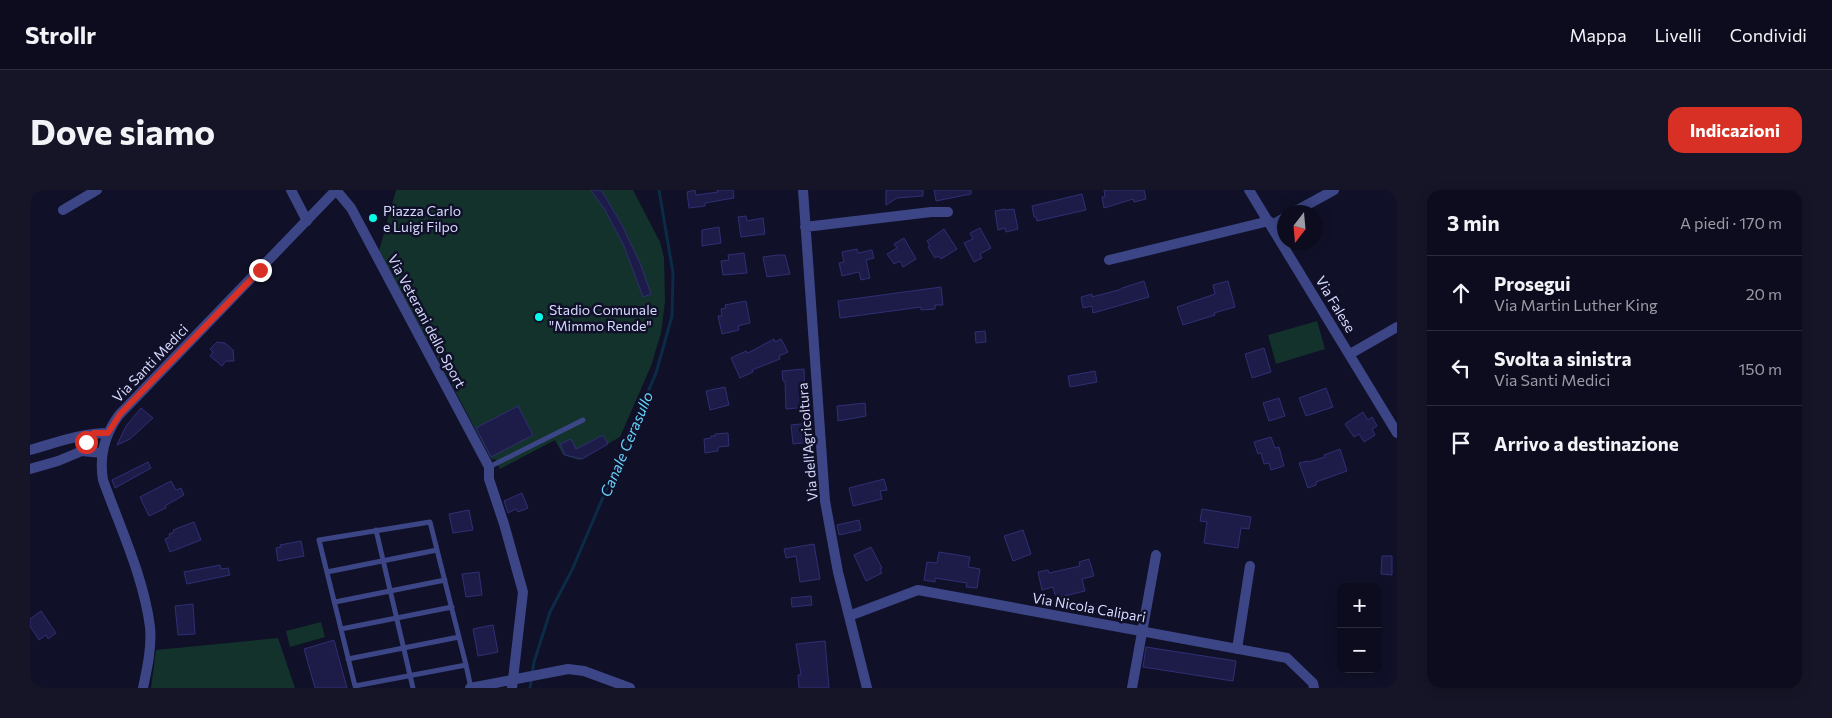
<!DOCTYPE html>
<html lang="it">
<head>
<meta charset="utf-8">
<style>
	:root { --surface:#0c0c1e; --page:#151527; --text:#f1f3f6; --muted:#9a9ba4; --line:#2c2c3c; --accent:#d93025 }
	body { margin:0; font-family:Commissioner,sans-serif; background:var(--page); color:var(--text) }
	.controls { position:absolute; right:15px; bottom:15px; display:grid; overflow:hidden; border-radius:10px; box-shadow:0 2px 12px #0003 }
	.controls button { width:45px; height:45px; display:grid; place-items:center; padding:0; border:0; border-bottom:1px solid var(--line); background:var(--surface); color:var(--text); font:25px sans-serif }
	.compass { position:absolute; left:1247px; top:15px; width:45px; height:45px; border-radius:50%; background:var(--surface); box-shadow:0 2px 12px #0003; rotate:196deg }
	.stop { position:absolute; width:15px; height:15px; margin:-11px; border:4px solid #d93025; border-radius:50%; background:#fff }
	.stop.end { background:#d93025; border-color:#fff; box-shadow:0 1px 5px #0008 }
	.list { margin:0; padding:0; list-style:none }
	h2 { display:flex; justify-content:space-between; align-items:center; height:65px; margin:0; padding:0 20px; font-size:21px }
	h2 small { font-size:16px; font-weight:400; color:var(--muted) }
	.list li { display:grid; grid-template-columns:32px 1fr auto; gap:15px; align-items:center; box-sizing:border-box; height:75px; padding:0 20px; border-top:1px solid var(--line) }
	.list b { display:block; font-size:19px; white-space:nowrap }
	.list p { margin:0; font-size:16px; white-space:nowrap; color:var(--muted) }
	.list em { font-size:16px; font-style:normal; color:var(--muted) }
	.icon { flex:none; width:28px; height:28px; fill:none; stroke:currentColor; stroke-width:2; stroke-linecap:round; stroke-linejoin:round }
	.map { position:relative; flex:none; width:1367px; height:498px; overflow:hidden; border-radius:15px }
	header { display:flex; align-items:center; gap:30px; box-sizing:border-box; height:70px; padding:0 25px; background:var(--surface); border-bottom:1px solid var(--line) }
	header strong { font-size:24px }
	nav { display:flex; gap:28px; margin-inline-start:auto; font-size:18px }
	.intro { display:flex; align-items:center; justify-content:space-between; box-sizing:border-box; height:120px; padding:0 30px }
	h1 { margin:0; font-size:35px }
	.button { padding:12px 22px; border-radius:15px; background:var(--accent); color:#fff; font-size:18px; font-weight:700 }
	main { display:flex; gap:30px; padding:0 30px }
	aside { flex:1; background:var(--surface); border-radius:15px; box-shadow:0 2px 12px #0003 }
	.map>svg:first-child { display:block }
</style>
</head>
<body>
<header>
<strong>Strollr</strong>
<nav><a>Mappa</a><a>Livelli</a><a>Condividi</a></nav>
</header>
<div class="intro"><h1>Dove siamo</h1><a class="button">Indicazioni</a></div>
<main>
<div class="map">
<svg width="1367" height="498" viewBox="0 0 1367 498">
	<rect width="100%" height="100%" fill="#101028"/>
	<!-- grass -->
	<path fill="#13322b" d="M366,0h237l27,52 4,15 1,44 -4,32 -10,33 -31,71 -41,23 -16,-5 -8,-15 -55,29 -5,-10 -3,1 -2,-3 -53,-100 1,-3 -3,-6h-3l1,-4 -2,-4h-4l-48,-89z
		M1287,131l8,28 -49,15 -8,-29z
		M291,432l4,15 -35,10 -4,-16z
		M248,448l17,50h-144l5,-38z"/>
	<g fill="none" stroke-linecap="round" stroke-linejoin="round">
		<!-- stream -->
		<path stroke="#0b2b46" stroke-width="3" d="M500,498l4,-26 16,-50 22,-42 84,-197 16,-57 1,-43 -14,-83"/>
	</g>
	<!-- building -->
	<path fill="#1d1c49" stroke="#302f74" d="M561,0h10l20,33 19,40 11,31 -8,3 -19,-51 -19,-36z
		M665,0l1,5 22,-3 -1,-2h16l1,8 -29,5v3l-16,2 -2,-16z
		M856,0h37v6l-26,2 -11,7z
		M904,0h37v4l-35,7z
		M1074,0h40l2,9 -12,3 -1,-3 -29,9 -2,-11h3z
		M1052,4l4,16 -49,11 -1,-4h-2l-2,-11z
		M975,19v1l9,-1 4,20 -12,3 -1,-4 -7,2 -3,-19z
		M716,26l1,5 16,-3 2,16 -24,3 -3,-20z
		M689,37l2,16 -19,3v-16z
		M950,38l11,20 -11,6 2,4 -8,4 -10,-19 9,-4 -3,-6z
		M914,39l13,20 -16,10 -2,-3 -4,2 -7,-11 2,-1 -3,-5z
		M874,48l12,21 -13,8 -3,-6 -6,3 -7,-10 10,-6 -3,-4z
		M827,59l1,4 14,-3 2,8 -8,2 4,18 -9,2 -2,-8 -17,4 -3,-13 5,-1 -2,-10z
		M714,63l3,20 -24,2 -2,-14 8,-1 -1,-5z
		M748,65h7l5,19 -23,3 -4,-20z
		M1114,91l5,16 -56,16 -1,-7 -9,2 -2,-11 11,-3v3l30,-8v-1z
		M1198,91l7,26 -21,6 1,2 -32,10 -6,-18 38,-13 -2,-9z
		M911,97l2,18h-8v4l-14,1v-3l-81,11 -2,-17z
		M716,111l4,22 -12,3 1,4 -17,4 -4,-18h4l-1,-7 5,-1 -1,-3z
		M955,141l1,11 -10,1 -1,-11z
		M744,149l1,3 6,-3 7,13 -9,4 1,3 -28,11 1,2 -13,6 -9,-20 15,-7 2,2z
		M187,152l8,1 8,7 1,11h-8l-4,5 -12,-10 3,-4 -3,-3z
		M1234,158l7,24 -19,6 -7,-24z
		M774,179l1,30 2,-1 1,9 -22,2 -1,-28h-2l-1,-10z
		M1065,181l2,11 -27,5 -2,-11z
		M695,197l4,18 -19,5 -4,-19z
		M1296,198l7,19 -27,9 -7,-18z
		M1249,208l6,18 -16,5 -6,-18z
		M835,213l1,13 -28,5 -1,-15z
		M488,216l15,29 -42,22 -15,-29z
		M111,218l12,10 -23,21 -13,6 9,-19z
		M1333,222l5,8 4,-3 5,9 -5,3 3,6 -11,7 -5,-8 -5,3 -9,-13z
		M780,233l2,19 -19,2 -2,-19z
		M698,243l1,13 -11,1v4l-13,2 -1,-14 7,-1v-2h4v-2z
		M573,245l5,9 -26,15 -17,-4 -5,-11 11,-5 5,10z
		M1241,247l4,11 4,-1 5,19 -13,4 -2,-7 -5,1 -3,-11 -3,1 -4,-12z
		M1310,259l7,22 -31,11v3l-8,3 -9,-25 9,-2v1l17,-5 -1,-2z
		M118,272l3,6 -36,20 -3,-8z
		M854,289l3,11 -7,1 2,8 -29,7 -4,-18z
		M141,291l5,9 5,-2 3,7 -19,11 1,2 -17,8 -9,-19z
		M492,303l6,15 -10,4 -2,-3 -8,4 -4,-12z
		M1172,319l49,8 -2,12 -8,-1 -3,20 -34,-5 3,-21 -7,-1z
		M439,320l4,20 -20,3 -4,-19z
		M829,330l2,10 -22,5 -2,-10z
		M164,332l7,18 -31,12 -5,-13 5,-2 -1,-3 5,-2 -1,-2z
		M993,340l8,24 -18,7 -9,-25z
		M271,351l3,15 -26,5 -2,-13 5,-1 -1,-2z
		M784,354l6,35 -20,3 -4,-26 -10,2 -2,-9z
		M841,357l11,21 -2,1 2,4 -16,8 -12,-26z
		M909,362l31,5 -2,10 12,2 -3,19 -11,-1 1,-4 -32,-5v4l-11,-2 3,-18 10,1z
		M1352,366h10v19l-11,-1z
		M1059,369l5,17 -12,3 3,12 -29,7 -3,-11 -11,3 -4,-18 10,-2 1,3 31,-7 -1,-4z
		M190,375l1,4 7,-1 2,7 -43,9 -3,-12z
		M449,382l3,23 -16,2 -4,-23z
		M781,406l1,9 -20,2 -1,-9z
		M163,414l2,30 -17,1 -3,-29z
		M11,421l15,22 -8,6 -2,-4 -7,5 -9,-14v-7z
		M463,435l5,27 -20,4 -5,-27z
		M304,450l13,48h-32l-11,-39z
		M795,451l4,47h-30l-1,-13h3l-5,-31z
		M1116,457l90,14 -3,20 -90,-14z"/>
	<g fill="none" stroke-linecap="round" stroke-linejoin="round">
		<!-- service -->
		<path stroke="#3c4686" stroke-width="5" d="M459,277l94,-47
			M400,332l36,143 -111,21 -36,-146z
			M346,340l37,158
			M297,382l110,-22
			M305,412l110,-22
			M311,439l111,-22
			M318,469l111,-22
			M436,475l5,23"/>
		<!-- minor -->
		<path stroke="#3c4686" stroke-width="10" d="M261,0l16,31
			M306,0l15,18 138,259v12l15,45 19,68 -11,96
			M773,0l22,311 13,71 29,116
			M1219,0l148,243
			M33,20l34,-20
			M1264,22l40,-22
			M1242,35l12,-7
			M775,37l126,-15h17
			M1079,70l160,-39
			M1320,164l47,-27
			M0,260c25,-7 51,-17 78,-17
			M0,279l28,-8 24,-10 20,2
			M819,426l69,-26 369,68 26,25 1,5
			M1207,459l13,-83
			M440,498l98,-19 16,2 46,17
			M1102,498l24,-133"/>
		<!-- tertiary -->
		<path stroke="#3c4686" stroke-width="10" d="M113,498c4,-19 9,-41 7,-61 -6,-49 -30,-100 -47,-147 -4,-24 2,-46 16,-65l217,-225"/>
	</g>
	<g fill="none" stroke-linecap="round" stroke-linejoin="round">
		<!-- route -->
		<path stroke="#d93025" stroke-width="6" d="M56,252l8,-9h14l12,-19 140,-144"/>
	</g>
	<!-- markers -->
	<g fill="#06fce8" stroke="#101028" stroke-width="2">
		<circle cx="343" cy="28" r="5"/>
		<circle cx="509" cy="127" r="5"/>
	</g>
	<g text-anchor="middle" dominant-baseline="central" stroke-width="5" stroke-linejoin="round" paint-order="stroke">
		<!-- poi labels -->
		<g font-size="14" fill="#d7daff" stroke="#101028" text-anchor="start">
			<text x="353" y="20">Piazza Carlo<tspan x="353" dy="16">e Luigi Filpo</tspan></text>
			<text x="519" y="119">Stadio Comunale<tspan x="519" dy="16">"Mimmo Rende"</tspan></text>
		</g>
		<!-- street labels -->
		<g font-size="14" fill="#d7daff" stroke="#101028">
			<text transform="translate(1306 114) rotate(59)">Via Falese</text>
			<text transform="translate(397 131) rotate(62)">Via Veterani dello Sport</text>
			<text transform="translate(120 173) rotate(-46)">Via Santi Medici</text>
			<text transform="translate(777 252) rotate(-95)">Via dell'Agricoltura</text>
			<text transform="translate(1059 417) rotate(10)">Via Nicola Calipari</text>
		</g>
		<!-- water labels -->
		<g font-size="15" font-style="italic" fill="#67d3fd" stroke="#101028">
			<text transform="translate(596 254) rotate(-67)">Canale Cerasullo</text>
		</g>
	</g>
</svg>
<div class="controls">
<button>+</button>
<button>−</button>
</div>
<svg class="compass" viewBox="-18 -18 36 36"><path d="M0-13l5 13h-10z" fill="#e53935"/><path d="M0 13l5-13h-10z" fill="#9a9ba4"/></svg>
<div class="stop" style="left:56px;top:252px"></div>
<div class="stop end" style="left:230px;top:80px"></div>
</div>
<aside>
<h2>3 min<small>A piedi · 170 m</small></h2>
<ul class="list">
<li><svg class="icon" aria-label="ahead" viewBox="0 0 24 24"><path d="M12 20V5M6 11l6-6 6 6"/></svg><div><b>Prosegui</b><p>Via Martin Luther King</p></div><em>20 m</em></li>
<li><svg class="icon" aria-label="left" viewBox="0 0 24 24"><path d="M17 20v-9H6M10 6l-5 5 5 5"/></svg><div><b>Svolta a sinistra</b><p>Via Santi Medici</p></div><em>150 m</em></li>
<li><svg class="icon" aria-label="arrive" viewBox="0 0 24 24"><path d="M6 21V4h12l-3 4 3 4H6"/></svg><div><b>Arrivo a destinazione</b></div></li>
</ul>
</aside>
</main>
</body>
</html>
